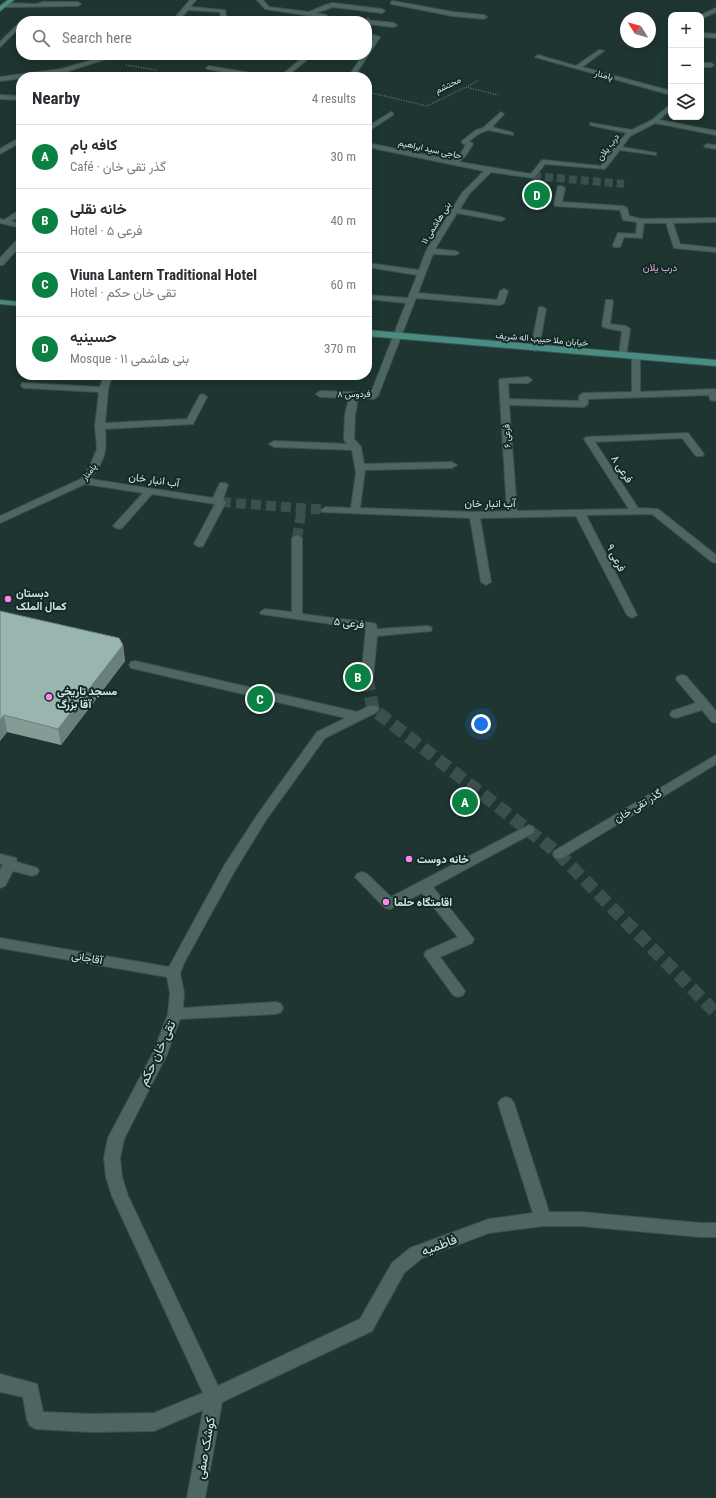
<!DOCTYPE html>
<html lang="en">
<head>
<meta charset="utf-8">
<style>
	:root { --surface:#fff; --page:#f2f2f3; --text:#2b2b33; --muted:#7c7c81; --line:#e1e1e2; --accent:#0b8043 }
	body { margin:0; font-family:"Roboto Condensed",Vazirmatn,sans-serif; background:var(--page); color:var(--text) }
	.controls { position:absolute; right:12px; top:12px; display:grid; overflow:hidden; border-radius:8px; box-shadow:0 2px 10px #0003 }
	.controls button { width:36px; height:36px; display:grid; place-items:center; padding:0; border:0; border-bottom:1px solid var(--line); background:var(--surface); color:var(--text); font:20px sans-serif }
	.compass { position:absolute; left:620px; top:12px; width:36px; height:36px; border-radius:50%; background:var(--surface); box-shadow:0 2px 10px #0003; rotate:307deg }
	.you { position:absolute; left:481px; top:724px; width:14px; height:14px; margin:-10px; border:3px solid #fff; border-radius:50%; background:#1a73e8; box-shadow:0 0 0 6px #1a73e833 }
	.badge { display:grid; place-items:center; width:26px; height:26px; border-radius:50%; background:var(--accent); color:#fff; font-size:13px; font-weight:700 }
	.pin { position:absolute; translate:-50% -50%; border:2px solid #fff; box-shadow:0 1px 4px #0006 }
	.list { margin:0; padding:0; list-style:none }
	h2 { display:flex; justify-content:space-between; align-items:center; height:52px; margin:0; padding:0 16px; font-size:17px }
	h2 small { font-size:13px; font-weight:400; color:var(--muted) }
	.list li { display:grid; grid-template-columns:26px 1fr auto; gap:12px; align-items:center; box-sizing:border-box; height:64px; padding:0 16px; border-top:1px solid var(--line) }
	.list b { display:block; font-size:15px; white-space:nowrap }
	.list p { margin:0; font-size:13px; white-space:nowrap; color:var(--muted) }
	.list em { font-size:13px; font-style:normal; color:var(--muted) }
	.icon { flex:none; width:22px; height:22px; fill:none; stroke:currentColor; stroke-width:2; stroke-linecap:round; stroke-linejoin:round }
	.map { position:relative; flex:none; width:716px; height:1498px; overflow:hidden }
	.search { position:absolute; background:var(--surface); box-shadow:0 2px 10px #0003; left:16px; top:16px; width:356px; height:44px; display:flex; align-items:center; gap:10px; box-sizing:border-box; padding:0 14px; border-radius:16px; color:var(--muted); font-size:15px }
	.panel { position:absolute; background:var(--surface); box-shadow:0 2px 10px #0003; left:16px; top:72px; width:356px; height:308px; border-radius:16px }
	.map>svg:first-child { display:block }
</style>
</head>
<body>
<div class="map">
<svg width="716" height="1498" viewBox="0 0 716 1498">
	<rect width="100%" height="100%" fill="#1e3531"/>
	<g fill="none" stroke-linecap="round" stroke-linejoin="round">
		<!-- minor-tunnel-far3 -->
		<path stroke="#3a504c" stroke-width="6" stroke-dasharray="6 3" stroke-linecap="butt" d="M367,21l3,-2"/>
		<!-- minor-tunnel-far2 -->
		<path stroke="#3a504c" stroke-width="8" stroke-dasharray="8 4" stroke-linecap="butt" d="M533,176l91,8"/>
		<!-- minor-tunnel-far1 -->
		<path stroke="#3a504c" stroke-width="10" stroke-dasharray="10 5" stroke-linecap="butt" d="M221,502l105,8
			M297,538l5,-30"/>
		<!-- minor-tunnel -->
		<path stroke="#3a504c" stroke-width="13" stroke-dasharray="13 6" stroke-linecap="butt" d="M367,678l6,31 186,145 157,159"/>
		<defs>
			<path id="minor" d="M190,0h6l-6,7 35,3 2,11h-6l-1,-9 -32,-2 -10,11h-6z
				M257,0h6l6,7 40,5 16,-7 8,-2 49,6 3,2 -3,2 -49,-6 -17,6 10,2 1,1 -3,2 -59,-9z
				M393,1l60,11 31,3 3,2 -3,2 -31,-3 -62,-12v-2z
				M43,2h35l3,2 -3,2c-25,0 -48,1 -73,1l-3,-2 3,-2 32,1z
				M716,8v4l-15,7v-4z
				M367,20l27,3 3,2 -3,2 -27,-3v-3h-2z
				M21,21v5l-21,21v-5z
				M367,33l13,4 -26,40h-6l15,-22h4v-6l6,-11 -6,-1z
				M701,33l15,1v4l-15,-1z
				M599,50l5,1 -22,16 89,24v4l-136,-38 3,-2 38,11z
				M110,55h9l-57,18 -62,8v-4l61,-8z
				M275,55h15l18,4 -22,18h-7l21,-17z
				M701,63h10l3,2 -3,2h-10z
				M209,66l54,9 3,2h-14l-45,-8 -1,-1z
				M171,73l7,4h-14z
				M0,95l21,1v4l-21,-1z
				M671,104v5l-12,11 57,11v4l-61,-12 -25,13 -8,11 34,6v2l-36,-5 -15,19 -60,-5 -10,13 -2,1 -42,-6 -22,22 -9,15 41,8 4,2 -4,2 -44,-8 -22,36 20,2 4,2 -4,2 -22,-1 -15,39 79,7 3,-9 4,-2 4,2 -4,12 -4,2 -84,-7 -38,98 -4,3 -16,-1 -3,17 -1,24 7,8 3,17 88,-2 5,3 -5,3 -87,2 -5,38 115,4 32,-1 -8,-130 1,-2 28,-2 4,3 -4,3h-20l1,16 70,2v-5l4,-3 49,-1v-35l4,-3 4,3v35l74,-3 2,1v11l-6,-1 -1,-5 -121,4v5l-4,3 -75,-2 8,106 112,-2 -45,-70 2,-2 102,-4 16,21 -2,2h-6l-14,-18 -87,4 43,66 20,1 58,46v8l-4,-1 -60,-48 -66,1 51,100 -5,3 -5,-3 -51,-99 -96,2 11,64 -5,3 -5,-3 -11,-64 -148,-6 -1,-2 5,-3 25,1 5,-35 -4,-23 -78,-3 -5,-3 5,-3 74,3 -4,-4 1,-25 4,-17 -29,-1 -4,-3 4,-3 51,2 35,-90 -39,-4v-4l41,3 9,-23 -50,-8v-4l52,7 7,-19 36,-58 22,-22 -117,-24v-4l85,17 9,-7 5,-8 -4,-2v-2l14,-11 7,-2 18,-16 3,2 -12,13 21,6v2l-25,-5 -8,3 -11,8 4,3 -7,11 -7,7 72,12 10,-13 2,-1 58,6 14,-19 12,-14 -37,-8v-2l42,7 20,-10z
				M391,112l2,1v2l-26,17v-5z
				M21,137v5l-21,12v-5z
				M707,144l9,1v4l-11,-2 -1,-1z
				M558,186h3l4,2 -3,14 61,4 4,2 2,8 12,3 75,-1v4l-43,1 7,21 36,4v4l-42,-4 -8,-25h-22l-2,15 -18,-1 -4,10h-6l-1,-2 5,-12 18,1 1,-12 -14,-2 -3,-10 -65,-4 -1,-2z
				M18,211h3v5l-10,5 10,3v4l-21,-5v-4l4,1z
				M16,241h5v4l-18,20h-3v-7z
				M606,300h6l1,2 -3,22 16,2 4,3 -4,28h-6l-1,-2 3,-24 -16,-3 -4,-2z
				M539,307h3l4,2 -7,39 -4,3 -4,-3z
				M104,375h8l-4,15 -3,33 82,-4 13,-24 3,-1 4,3 -14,27 -88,5c2,24 0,31 -15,50l123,19 7,-15h6l2,2 -5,14 3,3 -23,44 -4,1 -5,-3 21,-40 -63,-10 -30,34 -4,1 -5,-3 30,-33 -58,-9 -85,39v-7l81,-37 8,-11 8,-19 -2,-23 4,-34 -74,-4 -3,-1 -1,-2 1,-2 78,4z
				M297,535l5,3v76l70,9 4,1 1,5 50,-3 4,1 1,2 -1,2 -54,5 -4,42 -2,3h-8l-2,-3 5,-49 -105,-15 -1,-2 5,-3 27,3v-74z
				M135,661l222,51 12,-6h8l2,3 -2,3 -52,26 -59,82 -32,52 -49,89 -5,12 4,20 -1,15 93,-6 5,2 2,4 -2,4 -5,2 -96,5 -13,35 -43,85 -4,19 2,19 6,19 90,190 142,-67 32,-56 18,-15 79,-29 44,-6 -35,-110 3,-4 5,-2 5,2 3,4 35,109h32l120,11h15v14h-15l-120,-11h-38l-54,7 -67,25 -18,15 -32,58 -150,71 -17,96h-18l16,-88 -49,21 -64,1 -54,-3 -6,-3 -3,-6 -4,-23 -23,-5v-18l37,10 6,28 47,2 64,-1 49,-20 -91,-197 -6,-19 -2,-19 4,-20 45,-85 15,-39 2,-21 -3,-16 -167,-29v-10l169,29 55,-101 34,-52 59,-82 29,-14 -215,-50 -2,-3 2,-3z
				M682,675l4,1 30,35v12l-4,-1 -10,-12 -26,8 -4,-1 -2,-3 2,-3 24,-8 -20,-24 2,-3z
				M716,755v9l-152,93 -5,2 -5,-2 -1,-3 1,-3z
				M529,825l4,2 2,3 -2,3 -100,54 41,52 -2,4 -32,14 25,34 -2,4 -5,2 -5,-2 -29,-40 2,-4 32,-14 -36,-44 -32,16 -5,-1 -30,-31 2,-3 5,-2 5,2 24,23z
				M0,854l16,4 1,4 20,6 2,3 -2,3 -5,2 -19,-5 -8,15 -5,2v-18l3,-6h-3z"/>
			<path id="major" d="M8,0h6l-14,11v-5z
				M0,300l21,2v4l-21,-2z
				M367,330l349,30v6l-349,-30z"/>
		</defs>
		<!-- minor casing -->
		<use href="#minor" stroke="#3c514e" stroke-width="2"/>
		<!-- major casing -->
		<use href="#major" stroke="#3c514e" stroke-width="2"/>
		<!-- path -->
		<path stroke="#5e726f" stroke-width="1.5" stroke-dasharray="1 1.5" stroke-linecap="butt" d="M126,65l31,5
			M466,87l32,8
			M367,94l5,-1 55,13 51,-25"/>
		<!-- minor -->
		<use href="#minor" fill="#4d6662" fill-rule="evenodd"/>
		<!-- major -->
		<use href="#major" fill="#498c82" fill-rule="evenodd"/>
	</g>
	<!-- wall -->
	<path fill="#849c96" d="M0,611l123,34 2,16 -64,84 -54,-13 -7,9z"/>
	<!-- shaded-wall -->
	<path fill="#6b7f7a" d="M123,645l2,16 -64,84 -3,-16z
		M4,715l3,17 -7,9v-21z"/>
	<!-- building -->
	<path fill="#99b5af" stroke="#6b7f7a" d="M0,611l119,27 4,7 -65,84 -54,-14 -4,5z"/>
	<!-- markers -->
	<g fill="#f888ea" stroke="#132b27" stroke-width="1.5">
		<circle cx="8" cy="599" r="4"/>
		<circle cx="49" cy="697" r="4"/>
		<circle cx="409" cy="859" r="4"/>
		<circle cx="386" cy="902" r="4"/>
	</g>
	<g text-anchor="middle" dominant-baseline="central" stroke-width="4" stroke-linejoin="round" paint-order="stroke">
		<!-- far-street labels -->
		<g font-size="9" fill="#d8e6e4" stroke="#132b27">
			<text transform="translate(604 75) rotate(15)">پامنار</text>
			<text transform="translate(448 85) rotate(-26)">محتشم</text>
			<text transform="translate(608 147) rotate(-53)">درب یلان</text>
			<text transform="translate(430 149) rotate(12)">حاجی سید ابراهیم</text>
			<text transform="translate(436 223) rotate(-58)">بنی هاشمی ۱۱</text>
			<text transform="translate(542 339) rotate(5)">خیابان ملا حبیب اله شریف</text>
			<text transform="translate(354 394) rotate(-1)">فردوس ۸</text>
			<text transform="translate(507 436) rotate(-93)">فرعی ۶</text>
			<text transform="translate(89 472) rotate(-52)">پامنار</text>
		</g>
		<!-- far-neighbourhood labels -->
		<g font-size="10" fill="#e6a7dc" stroke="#132b27">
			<text x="660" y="267">درب یلان</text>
		</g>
		<!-- street labels -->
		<g font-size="11" fill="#d8e6e4" stroke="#132b27">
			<text transform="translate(622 469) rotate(57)">فرعی ۸</text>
			<text transform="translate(154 480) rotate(8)">آب انبار خان</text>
			<text x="490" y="503">آب انبار خان</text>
			<text transform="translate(616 558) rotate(63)">فرعی ۹</text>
			<text transform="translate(349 623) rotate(7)">فرعی ۵</text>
			<text transform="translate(638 806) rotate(-31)">گذر تقی خان</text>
			<text transform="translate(87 958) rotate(10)">آقاجانی</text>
		</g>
		<!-- poi labels -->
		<g font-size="11" font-weight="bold" fill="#d8e6e4" stroke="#132b27" text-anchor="start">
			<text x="16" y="593">دبستان<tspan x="16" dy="13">کمال الملک</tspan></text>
			<text x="57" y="691">مسجد تاریخی<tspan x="57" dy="13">آقا بزرگ</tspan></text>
			<text x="417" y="859">خانه دوست</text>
			<text x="394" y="902">اقامتگاه حلما</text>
		</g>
		<!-- near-street labels -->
		<g font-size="13" fill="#d8e6e4" stroke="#132b27">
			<text transform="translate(157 1053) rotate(-65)">تقی خان حکم</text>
			<text transform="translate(439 1245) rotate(-21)">فاطمیه</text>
			<text transform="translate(205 1448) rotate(-80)">کوشک صفی</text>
		</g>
	</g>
</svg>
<div class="controls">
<button>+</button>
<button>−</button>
<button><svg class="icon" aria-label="layers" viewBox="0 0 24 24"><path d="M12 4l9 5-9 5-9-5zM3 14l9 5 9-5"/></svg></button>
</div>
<svg class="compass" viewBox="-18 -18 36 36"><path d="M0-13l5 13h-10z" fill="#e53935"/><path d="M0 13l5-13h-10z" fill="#7c7c81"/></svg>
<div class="you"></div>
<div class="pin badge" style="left:465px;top:802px">A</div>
<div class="pin badge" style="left:358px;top:677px">B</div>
<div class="pin badge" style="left:260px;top:699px">C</div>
<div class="pin badge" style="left:537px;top:195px">D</div>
<div class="search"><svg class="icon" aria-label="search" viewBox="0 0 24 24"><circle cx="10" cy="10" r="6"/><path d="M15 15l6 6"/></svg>Search here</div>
<section class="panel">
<h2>Nearby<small>4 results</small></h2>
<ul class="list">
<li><span class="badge">A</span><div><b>کافه بام</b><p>Café · گذر تقی خان</p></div><em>30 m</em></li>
<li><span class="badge">B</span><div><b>خانه نقلی</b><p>Hotel · فرعی ۵</p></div><em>40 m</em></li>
<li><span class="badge">C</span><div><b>Viuna Lantern Traditional Hotel</b><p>Hotel · تقی خان حکم</p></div><em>60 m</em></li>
<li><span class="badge">D</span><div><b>حسینیه</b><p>Mosque · بنی هاشمی ۱۱</p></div><em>370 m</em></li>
</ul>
</section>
</div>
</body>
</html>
